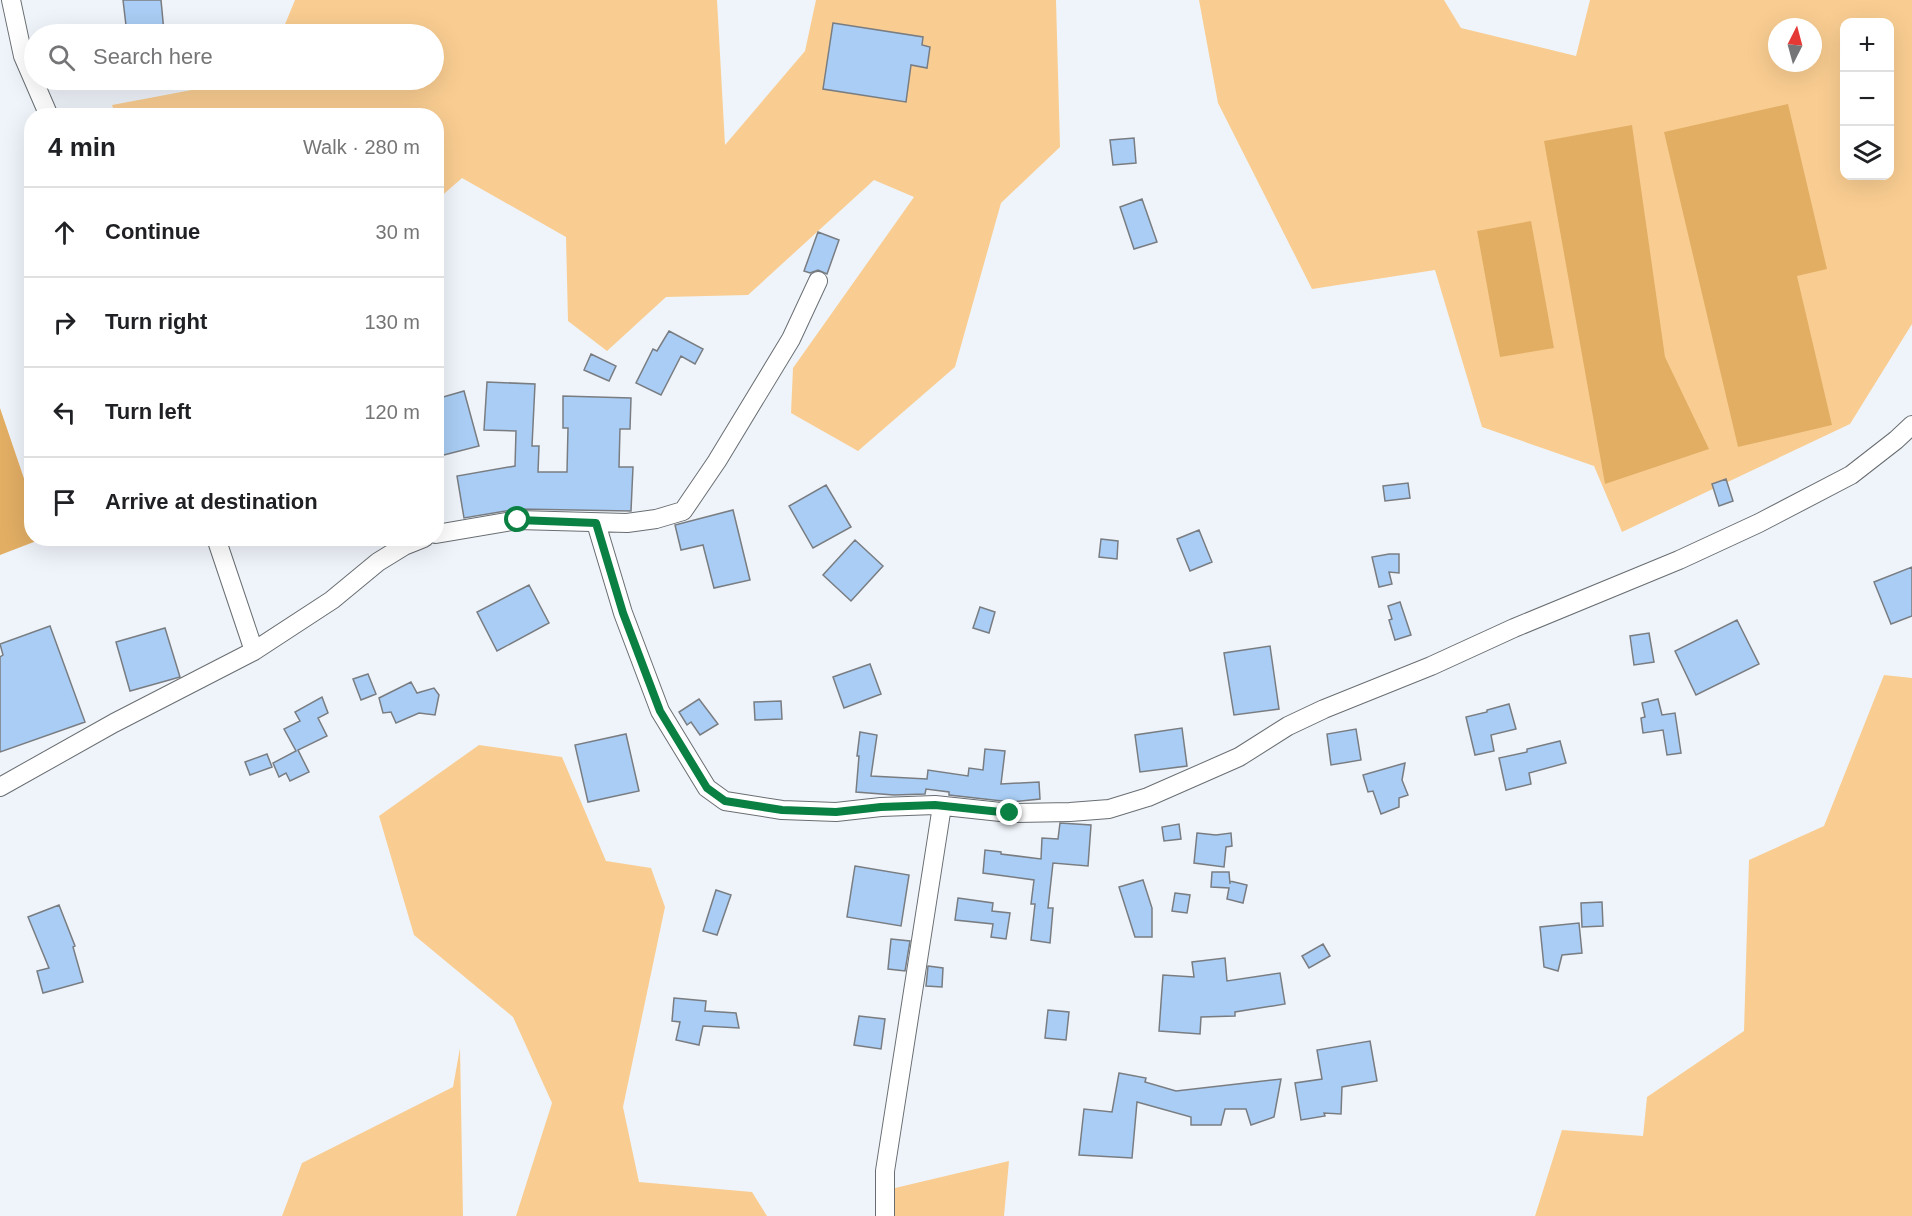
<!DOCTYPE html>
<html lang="en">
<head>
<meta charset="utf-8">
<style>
	:root { --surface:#fff; --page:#f6f6f6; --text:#202124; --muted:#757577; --line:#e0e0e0 }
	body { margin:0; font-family:Arial,sans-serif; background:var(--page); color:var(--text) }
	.controls { position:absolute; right:18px; top:18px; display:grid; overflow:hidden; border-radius:12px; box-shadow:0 6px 24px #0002 }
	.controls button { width:54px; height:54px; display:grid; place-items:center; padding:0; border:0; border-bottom:2px solid var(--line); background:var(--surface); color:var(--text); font:30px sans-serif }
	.compass { position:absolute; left:1768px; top:18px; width:54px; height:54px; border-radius:50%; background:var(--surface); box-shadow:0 6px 24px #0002; rotate:6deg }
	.stop { position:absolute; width:18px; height:18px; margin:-14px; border:4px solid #0b8043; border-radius:50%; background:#fff }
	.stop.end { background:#0b8043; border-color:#fff; box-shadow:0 2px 6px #0008 }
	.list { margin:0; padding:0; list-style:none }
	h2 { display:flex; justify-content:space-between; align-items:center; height:78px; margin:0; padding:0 24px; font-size:26px }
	h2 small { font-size:20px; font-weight:400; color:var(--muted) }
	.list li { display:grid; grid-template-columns:39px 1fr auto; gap:18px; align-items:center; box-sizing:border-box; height:90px; padding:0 24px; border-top:2px solid var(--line) }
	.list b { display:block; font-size:22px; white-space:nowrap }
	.list em { font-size:20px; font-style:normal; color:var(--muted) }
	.icon { flex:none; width:33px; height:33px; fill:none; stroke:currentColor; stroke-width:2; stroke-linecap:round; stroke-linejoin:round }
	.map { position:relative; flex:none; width:1912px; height:1216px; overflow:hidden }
	.search { position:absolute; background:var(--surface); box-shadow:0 6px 24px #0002; left:24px; top:24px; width:420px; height:66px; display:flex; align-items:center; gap:15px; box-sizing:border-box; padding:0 21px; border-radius:33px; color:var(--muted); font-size:22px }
	.panel { position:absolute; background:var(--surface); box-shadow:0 6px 24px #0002; left:24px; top:108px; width:420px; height:438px; border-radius:24px }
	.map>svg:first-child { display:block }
</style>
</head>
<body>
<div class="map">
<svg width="1912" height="1216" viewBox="0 0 1912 1216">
	<rect width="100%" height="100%" fill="#eff4fa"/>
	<!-- green -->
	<path fill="#f9cd91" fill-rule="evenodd" d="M295,0h422l8,145 80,-94 11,-51h240l4,147 -59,56 -46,164 -97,84 -67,-38 2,-45 121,-171 -40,-17 -126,115 -82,2 -59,54 -39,-30 -2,-84 -104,-59 -25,22 -1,-84h-320l-4,-11 133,-25h189v-46h-153z
		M1199,0h245l17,28 115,28 14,-56h322v324l-62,100 -228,108 -28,-66 -112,-39 -47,-157 -123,19 -94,-186zM1844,22h46v154h-46zM1777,27h36v36h-36z
		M1884,675l28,3v538h-377l27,-86 81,6 4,-39 97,-66 5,-171 75,-34z
		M479,745l83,12 44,104 45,7 14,39 -42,200 16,75 113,10 15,24h-251l36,-113 -39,-86 -99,-82 -35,-119z
		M460,1048l3,168h-181l20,-53 151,-76z
		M1009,1161l-5,55h-113l4,-28z"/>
	<!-- water -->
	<path fill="#e2ae64" d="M1788,104l39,165 -30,7 35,149 -94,22 -74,-315z
		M1632,125l33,232 44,92 -104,35 -61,-343z
		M1531,221l23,127 -54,9 -23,-126z
		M0,408l31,91 1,39 7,1v1l-39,15z"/>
	<!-- building -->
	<path fill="#a9cdf4" stroke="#797d82" stroke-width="1.5" d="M123,0h38l3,32 -37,2z
		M833,23l90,14 -1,8 8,2 -3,21 -16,-3 -5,37 -83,-13z
		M1134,138l2,25 -23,2 -3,-25z
		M1142,199l15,43 -23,7 -14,-42z
		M818,232l21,8 -12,34 -9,-4 -8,3 -6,-2z
		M669,331l34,18 -8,15 -14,-8 -20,39 -25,-12 17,-34 4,2z
		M591,354l25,12 -7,15 -25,-11z
		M487,382l48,2 -3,62h7l-1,26h29l1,-44h-5v-32l68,2 -1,31h-10l-1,38h14l-2,44 -113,-2 -54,9 -7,-42 58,-10 1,-35 -32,-1z
		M464,391l15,55 -43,11v-58z
		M1726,479l7,22 -14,5 -7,-22z
		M1408,483l2,15 -25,3 -2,-15z
		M826,485l25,42 -38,21 -24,-42z
		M733,510l17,70 -36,8 -11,-43 -22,5 -6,-25z
		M1199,530l13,32 -22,9 -13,-32z
		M1101,539l17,2 -1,18 -18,-2z
		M855,540l28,26 -32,35 -28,-26z
		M1389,554h10v19l-10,-1 3,12 -13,3 -7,-30z
		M1912,567v49l-21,8 -17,-42z
		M529,585l20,38 -52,28 -20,-39z
		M1400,602l11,33 -16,5 -6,-20 3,-1 -4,-13z
		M980,607l15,5 -6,21 -16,-5z
		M1737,620l22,44 -63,31 -21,-44z
		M50,626l35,96 -85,30v-95l3,-2 -3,-11z
		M165,628l15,49 -50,14 -14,-49z
		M1649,633l5,29 -20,3 -4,-29z
		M1270,646l9,63 -45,6 -10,-62z
		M870,664l11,30 -37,14 -11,-31z
		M368,674l8,20 -15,6 -8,-21z
		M411,682l6,11 17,-5 5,7 -4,20 -16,-2 -23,10 -5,-11 -8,1 -4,-15z
		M322,697l6,16 -10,5 9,18 -29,14 11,22 -19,9 -4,-8 -7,4 -6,-14 23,-12 -12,-22 16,-8 -5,-9z
		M699,699l19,25 -18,11 -9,-13 -4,3 -8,-13z
		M1658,699l4,16 13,-2 6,40 -14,2 -4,-25 -20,3 -2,-15 4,-1 -3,-14z
		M781,701l1,18 -27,1 -1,-18z
		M1509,704l7,25 -25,6 3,16 -19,4 -9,-38 21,-5v-2z
		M1182,728l5,38 -47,6 -5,-37z
		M1356,729l5,31 -30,5 -4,-31z
		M860,732l17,3 -6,41 56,3 1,-9 40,6 1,-8 14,2 2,-21 20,2 -4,33 38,-2 1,17 -29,3 -62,-7v-3l-23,-3 -1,5 -31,1 -38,-3 3,-36h-2z
		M626,734l13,57 -51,11 -13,-57z
		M1560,741l6,22 -37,10 2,11 -25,6 -7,-32 28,-6v-3z
		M267,754l5,13 -22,8 -5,-13z
		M1405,763l-3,17 6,15 -9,3v9l-18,7 -8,-23 -5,1 -5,-17z
		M1060,823l31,2 -3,41 -35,-3 -5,45h5l-3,35 -19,-3 4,-36h-4l3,-24 -51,-7 2,-23 16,2v2l40,5 1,-21 16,1z
		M1179,824l2,15 -17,2 -2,-14z
		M1197,833l19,2 15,-2 1,13 -6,1 -2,20 -30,-4z
		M855,866l54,9 -8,51 -54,-9z
		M1212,872h17l1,12v-3l17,4 -4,18 -16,-4 2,-11 -18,-1z
		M1143,880l9,28v29h-17l-16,-50z
		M716,890l15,5 -14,40 -14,-4z
		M1175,893l15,2 -3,18 -15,-2z
		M958,898l35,5 -1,8 18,2 -4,26 -15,-2 2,-13 -38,-4z
		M1602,902l1,24 -21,1 -1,-24z
		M59,905l16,41 -2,1 10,35 -40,11 -6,-22 12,-3 -21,-51z
		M1579,923l3,30 -20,2 -4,16 -14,-4 -4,-40z
		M891,939l19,2 -5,30 -17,-2z
		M1323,944l7,12 -21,12 -7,-12z
		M1225,958l2,23 53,-8 5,31 -50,8v4l-34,1 -1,17 -41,-3 4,-56 31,2 -2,-15z
		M928,966l15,2 -1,19 -16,-1z
		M674,998l32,3 -1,10 31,2 3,15 -36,-2 -4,19 -23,-5 4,-18 -8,-1z
		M1048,1010l21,2 -3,28 -21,-2z
		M859,1016l26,3 -4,30 -27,-4z
		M1370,1041l7,40 -35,6 -1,27 -17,-1 1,3 -24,4 -6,-37 27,-4 -5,-29z
		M1119,1073l27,5 -1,4 31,9 105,-12 -7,38 -23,8 -5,-16h-21l-4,16h-30v-8l-54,-15 -5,56 -53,-3 5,-46 28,3z"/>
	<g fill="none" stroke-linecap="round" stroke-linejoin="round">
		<defs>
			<path id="minor" d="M11,0l12,56 26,60
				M596,523l27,90 37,98 47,77 18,13 57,9 54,2 45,-5 54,-2 75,8 60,-1 39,-3 39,-12 91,-40 49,-31 36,-17 107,-43 83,-38 165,-68 80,-37 92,-48 45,-35 16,-15
				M436,534l82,-14 109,3 29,-4 27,-8 34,-50 74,-122 27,-58
				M254,651l78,-51 46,-38 26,-16 20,-8
				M0,787l114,-64 140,-72 -38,-113
				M885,1216v-45l57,-365"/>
		</defs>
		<!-- minor casing -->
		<use href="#minor" stroke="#696e72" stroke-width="20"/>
		<!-- minor -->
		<use href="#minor" stroke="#fff" stroke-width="18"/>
	</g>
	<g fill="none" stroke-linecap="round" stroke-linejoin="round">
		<!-- route -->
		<path stroke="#0b8043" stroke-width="8" d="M518,520l78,3 27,90 37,98 47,77 18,13 57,9 54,2 45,-5 54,-2 75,8"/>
	</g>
</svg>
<div class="controls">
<button>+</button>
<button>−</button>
<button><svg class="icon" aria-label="layers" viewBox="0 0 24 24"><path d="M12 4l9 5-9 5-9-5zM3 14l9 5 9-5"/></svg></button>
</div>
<svg class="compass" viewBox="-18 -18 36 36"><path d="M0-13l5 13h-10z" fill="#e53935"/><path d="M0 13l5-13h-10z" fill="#757577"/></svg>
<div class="stop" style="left:518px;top:520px"></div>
<div class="stop end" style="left:1010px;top:813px"></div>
<div class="search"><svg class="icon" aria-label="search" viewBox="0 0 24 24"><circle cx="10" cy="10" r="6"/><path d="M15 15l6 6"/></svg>Search here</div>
<section class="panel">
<h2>4 min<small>Walk · 280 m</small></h2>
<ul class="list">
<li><svg class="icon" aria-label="ahead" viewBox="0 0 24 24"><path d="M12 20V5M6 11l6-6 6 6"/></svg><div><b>Continue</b></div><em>30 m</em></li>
<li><svg class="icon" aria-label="right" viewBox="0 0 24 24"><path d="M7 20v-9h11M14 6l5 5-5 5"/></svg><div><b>Turn right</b></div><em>130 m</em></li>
<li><svg class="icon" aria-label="left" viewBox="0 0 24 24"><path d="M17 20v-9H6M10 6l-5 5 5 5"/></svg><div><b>Turn left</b></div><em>120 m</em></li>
<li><svg class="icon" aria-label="arrive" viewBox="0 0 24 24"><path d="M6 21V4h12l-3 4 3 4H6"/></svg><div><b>Arrive at destination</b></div></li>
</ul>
</section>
</div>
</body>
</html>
